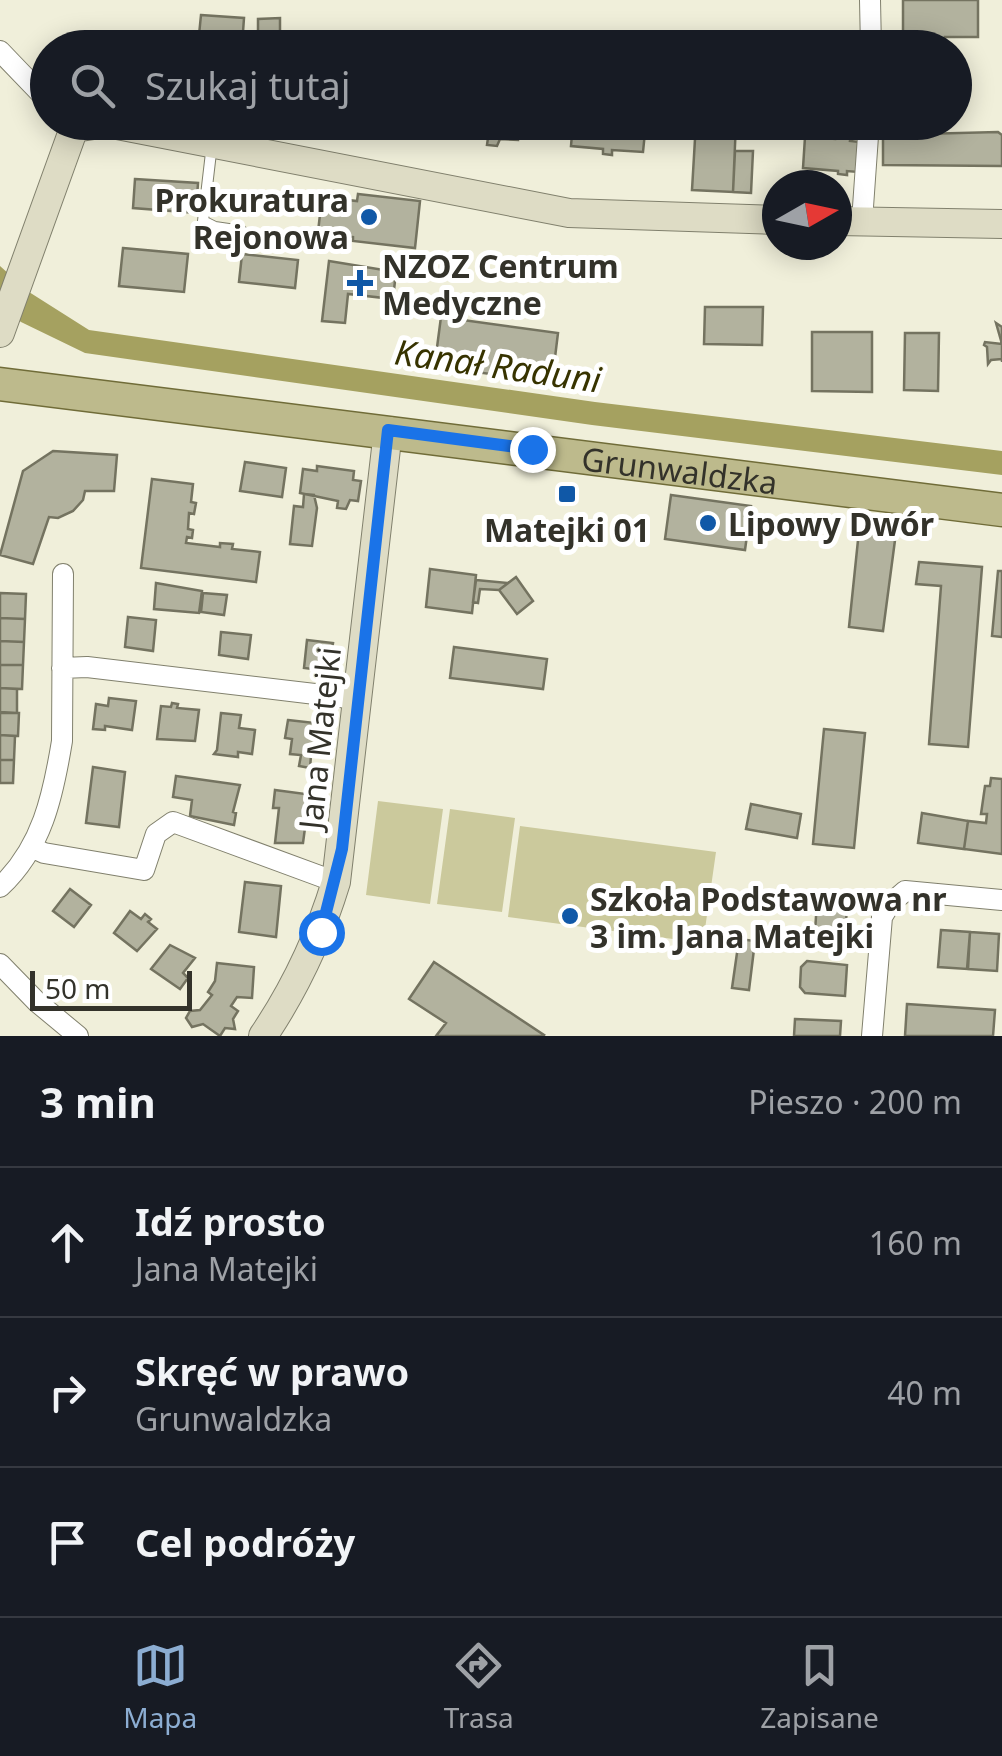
<!DOCTYPE html>
<html lang="pl">
<head>
<meta charset="utf-8">
<style>
	:root { --surface:#171b24; --page:#242831; --text:#f1f3f6; --muted:#9ea1a6; --line:#363941; --accent:#8cadd2 }
	body { margin:0; font-family:"Noto Sans",sans-serif; background:var(--page); color:var(--text) }
	.compass { position:absolute; left:762px; top:170px; width:90px; height:90px; border-radius:50%; background:var(--surface); box-shadow:0 5px 25px #0003; rotate:81deg }
	.scale { position:absolute; left:30px; bottom:25px; width:162px; box-sizing:border-box; padding-left:10px; border:5px solid #33322a; border-top:0; font-size:28px; line-height:35px; white-space:nowrap; color:#33322a; -webkit-text-stroke:8px #fff; paint-order:stroke }
	.stop { position:absolute; width:30px; height:30px; margin:-22px; border:8px solid #1a73e8; border-radius:50%; background:#fff }
	.stop.end { background:#1a73e8; border-color:#fff; box-shadow:0 2px 10px #0008 }
	.list { margin:0; padding:0; list-style:none }
	h2 { display:flex; justify-content:space-between; align-items:center; height:130px; margin:0; padding:0 40px; font-size:42px }
	h2 small { font-size:32px; font-weight:400; color:var(--muted) }
	.list li { display:grid; grid-template-columns:65px 1fr auto; gap:30px; align-items:center; box-sizing:border-box; height:150px; padding:0 40px; border-top:2px solid var(--line) }
	.list b { display:block; font-size:38px; white-space:nowrap }
	.list p { margin:0; font-size:32px; white-space:nowrap; color:var(--muted) }
	.list em { font-size:32px; font-style:normal; color:var(--muted) }
	.icon { flex:none; width:55px; height:55px; fill:none; stroke:currentColor; stroke-width:2; stroke-linecap:round; stroke-linejoin:round }
	.map { position:relative; flex:none; width:1002px; height:1036px; overflow:hidden }
	.search { position:absolute; background:var(--surface); box-shadow:0 5px 25px #0003; left:30px; right:30px; top:30px; height:110px; display:flex; align-items:center; gap:25px; box-sizing:border-box; padding:0 35px; border-radius:55px; color:var(--muted); font-size:38px }
	.sheet { height:580px; background:var(--surface) }
	nav { display:flex; justify-content:space-around; align-items:center; box-sizing:border-box; height:140px; border-top:2px solid var(--line); background:var(--surface); font-size:28px; color:var(--muted) }
	nav a { display:grid; justify-items:center; gap:5px }
	nav .on { color:var(--accent) }
	.map>svg:first-child { display:block }
</style>
</head>
<body>
<div class="map">
<svg width="1002" height="1036" viewBox="0 0 1002 1036">
	<rect width="100%" height="100%" fill="#f0efda"/>
	<!-- green -->
	<path fill="#cbc99c" d="M378,801l65,8 -13,95 -64,-9z
		M450,809l65,9 -13,94 -65,-8z
		M520,826l196,26 -13,91 -195,-26z"/>
	<!-- water -->
	<path fill="#a5a160" d="M0,266l29,26 60,38 506,72 407,49v24l-410,-50 -507,-72 -64,-31 -21,-16z"/>
	<!-- building -->
	<path fill="#b2b29e" stroke="#747360" stroke-width="2.5" d="M903,0h75v37h-33v7h-10v-7l-32,1z
		M201,15l43,3 -2,28 -30,2 -14,-3z
		M280,18v30h-22v-29z
		M479,37l32,1v10h-32z
		M371,40l77,5 -77,3z
		M464,122h55l-1,18 -18,-1 -3,7 -10,-1 1,-7 -21,-1 1,-13z
		M573,122h73l-3,30 -31,-2v5l-9,-1v-5l-32,-3z
		M696,122h40l-3,70 -41,-2z
		M909,131h12v3l77,-2 4,3v31l-119,-1v-31h26z
		M835,132l16,1 -1,8 10,1 -2,30 -11,-1v4l-9,-1v-3l-35,-3 2,-31 30,2z
		M735,151h18l-2,42 -18,-1z
		M135,179l63,4 -2,30 -63,-5z
		M358,194l62,7 -5,47 -62,-7v-4l-35,-5 4,-35 35,4z
		M123,248l65,6 -4,38 -65,-6z
		M242,254l56,6 -3,28 -56,-6z
		M329,261l67,11 -3,27 -45,-5 -3,29 -23,-2z
		M705,307h58l-1,38 -58,-1z
		M441,317l117,16 -6,49 -77,-10 1,-12 -40,-5z
		M996,323l6,4v35v-3l-11,1 -3,4 -1,-17 -3,-2 1,-3 17,2z
		M812,332h60v60l-60,-1z
		M905,333h34l-1,58 -34,-1z
		M53,451l64,4 -3,36h-29l-2,9 -10,11 -15,7 -9,-1 -16,47 -33,-9 23,-84z
		M245,462l41,6 -4,29 -42,-6z
		M317,466l37,5 -1,9 8,1 -3,20 -8,-1 -4,9 -9,-1 1,-7 -38,-8 3,-24 14,2z
		M152,479l41,5 -2,18 5,1 -2,11 -5,-1 -1,16 5,1 -1,8 -5,-1 -1,6 34,4v-4l13,1 -1,5 28,3 -4,30 -115,-14z
		M304,494l10,1 3,13 -5,38 -22,-2 4,-38 9,1z
		M671,495l80,11 -6,44 -80,-11z
		M860,521l37,4 -14,106 -34,-4z
		M919,562l63,5 -14,180 -39,-3 12,-158 -25,-2z
		M430,569l46,6 -4,38 -46,-6z
		M998,571h4v66l-10,-1z
		M516,577l17,24 -16,13 -18,-24z
		M476,580l32,3 -9,7 -19,-1 -2,14 -5,-1z
		M156,583l46,8 -3,22 -45,-4z
		M0,593l26,1 -1,25 -25,-1z
		M203,593l24,2 -3,20 -23,-3z
		M128,617l28,3 -3,31 -28,-4z
		M0,618l25,1 -1,23 -24,-1z
		M221,632l30,3 -3,24 -29,-4z
		M307,640l26,3 -4,28 -25,-3z
		M0,641l24,1 -1,23h-23z
		M454,647l93,12 -4,30 -93,-11z
		M0,665h23l-1,24 -22,-1z
		M0,688l17,1v24l-17,-1z
		M109,698l27,3 -4,29 -27,-4v4l-12,-1 3,-25 12,2z
		M172,703l6,1 -1,4 22,2 -4,31 -38,-2 4,-33 10,1z
		M0,713h19l-1,23 -18,-1z
		M221,713l20,2 -2,13 16,2 -3,24 -14,-2v5l-24,-3 3,-4z
		M288,720l36,4 -4,33 -9,-1 -1,12 -11,-2 2,-11 -11,-1 2,-15 -7,-1z
		M824,729l41,4 -11,115 -41,-4z
		M0,735l15,1 -1,24h-14z
		M0,760h14l-1,23h-13z
		M93,767l32,5 -6,55 -33,-4z
		M176,776l64,9 -7,27 3,1 -2,12 -44,-9 2,-16 -19,-3z
		M991,778l11,1v75l-38,-5 4,-28 18,2 1,-9h-6l4,-28h5z
		M275,790l38,5 -2,34 -6,-1 -2,15h-28l4,-35h-6z
		M751,804l50,10 -4,24 -51,-9z
		M922,813l46,8 -4,28 -46,-6z
		M245,882l36,4 -5,51 -37,-5z
		M70,889l21,16 -17,22 -21,-16z
		M817,901l31,2 -5,41 -22,-1v-10l-6,-1z
		M130,911l11,8 4,-5 6,5 -3,3 9,7 -20,22 -23,-18z
		M941,930l29,2 -3,37 -29,-2z
		M970,932l29,2 -2,37 -29,-2z
		M739,939l16,2 -6,49 -17,-2z
		M170,945l25,13 -12,15 5,5 -8,11 -29,-20z
		M807,961l40,4 -2,31 -40,-3 -5,-6 1,-20z
		M434,962l110,73 -1,1h-107l10,-13 -37,-24z
		M217,963l37,4 -2,31 -15,-1 -6,9 7,5 -5,8 2,10 -10,-1 -5,8 -17,-12 -11,3 -6,-9 4,-7 10,-1 12,-15 -4,-3 7,-11z
		M907,1004l88,6 -2,26h-88z
		M795,1019l46,2 -1,15h-46z"/>
	<g fill="none" stroke-linecap="round" stroke-linejoin="round">
		<defs>
			<path id="lane" d="M212,144l-9,77 12,6 27,4"/>
			<path id="street" d="M870,0l1,48
				M0,51l48,50
				M862,221l7,-99
				M62,668l25,-1 270,32
				M33,848l11,5 100,17 12,-36 17,-12 163,60
				M0,887c42,-39 53,-91 62,-146l1,-167
				M0,964l37,38 41,34
				M872,1036l10,-119 8,-13 15,-13 97,9"/>
			<path id="secondary" d="M837,221l165,3
				M0,333l74,-205 33,-5 462,90 208,7
				M263,1036c33,-49 56,-98 73,-154l52,-451"/>
			<g id="primary">
				<path id="s1" d="M0,384l1002,126"/>
			</g>
		</defs>
		<!-- lane casing -->
		<use href="#lane" stroke="#81806d" stroke-width="12"/>
		<!-- street casing -->
		<use href="#street" stroke="#81806d" stroke-width="22"/>
		<!-- secondary casing -->
		<use href="#secondary" stroke="#81806d" stroke-width="30"/>
		<!-- primary casing -->
		<use href="#primary" stroke="#706c38" stroke-width="35"/>
		<!-- lane -->
		<use href="#lane" stroke="#fff" stroke-width="10"/>
		<!-- street -->
		<use href="#street" stroke="#fff" stroke-width="20"/>
		<!-- secondary -->
		<use href="#secondary" stroke="#dedcc5" stroke-width="28"/>
		<!-- primary -->
		<use href="#primary" stroke="#bdba8c" stroke-width="32"/>
	</g>
	<g fill="none" stroke-linecap="round" stroke-linejoin="round">
		<!-- route -->
		<path stroke="#1a73e8" stroke-width="12" d="M321,932l21,-83 46,-419 144,19"/>
	</g>
	<!-- markers -->
	<g fill="#1058a7" stroke="#fff" stroke-width="4">
		<circle cx="369" cy="217" r="10"/>
		<path d="M355 268h10v10h10v10h-10v10h-10v-10h-10v-10h10z"/>
		<rect x="557" y="484" width="20" height="20" rx="5"/>
		<circle cx="708" cy="523" r="10"/>
		<circle cx="570" cy="916" r="10"/>
	</g>
	<g text-anchor="middle" dominant-baseline="central" stroke-width="10" stroke-linejoin="round" paint-order="stroke">
		<!-- poi labels -->
		<g font-size="32" font-weight="bold" fill="#33322a" stroke="#fff" text-anchor="start">
			<text x="349" y="199" text-anchor="end">Prokuratura<tspan x="349" dy="37">Rejonowa</tspan></text>
			<text x="382" y="265">NZOZ Centrum<tspan x="382" dy="37">Medyczne</tspan></text>
			<text x="728" y="523">Lipowy Dwór</text>
			<text x="567" y="529" text-anchor="middle">Matejki 01</text>
			<text x="590" y="898">Szkoła Podstawowa nr<tspan x="590" dy="37">3 im. Jana Matejki</tspan></text>
		</g>
		<!-- street labels -->
		<g font-size="32" fill="#33322a" stroke="#fff">
			<text stroke="none"><textPath href="#s1" startOffset="685">Grunwaldzka</textPath></text>
			<text transform="translate(319 738) rotate(-84)">Jana Matejki</text>
		</g>
		<!-- water labels -->
		<g font-size="35" font-style="italic" fill="#373300" stroke="#fff">
			<text transform="translate(498 365) rotate(8)">Kanał Raduni</text>
		</g>
	</g>
</svg>
<svg class="compass" viewBox="-18 -18 36 36"><path d="M0-13l5 13h-10z" fill="#e53935"/><path d="M0 13l5-13h-10z" fill="#9ea1a6"/></svg>
<div class="scale">50 m</div>
<div class="stop" style="left:321px;top:932px"></div>
<div class="stop end" style="left:532px;top:449px"></div>
<div class="search"><svg class="icon" aria-label="search" viewBox="0 0 24 24"><circle cx="10" cy="10" r="6"/><path d="M15 15l6 6"/></svg>Szukaj tutaj</div>
</div>
<section class="sheet">
<h2>3 min<small>Pieszo · 200 m</small></h2>
<ul class="list">
<li><svg class="icon" aria-label="ahead" viewBox="0 0 24 24"><path d="M12 20V5M6 11l6-6 6 6"/></svg><div><b>Idź prosto</b><p>Jana Matejki</p></div><em>160 m</em></li>
<li><svg class="icon" aria-label="right" viewBox="0 0 24 24"><path d="M7 20v-9h11M14 6l5 5-5 5"/></svg><div><b>Skręć w prawo</b><p>Grunwaldzka</p></div><em>40 m</em></li>
<li><svg class="icon" aria-label="arrive" viewBox="0 0 24 24"><path d="M6 21V4h12l-3 4 3 4H6"/></svg><div><b>Cel podróży</b></div></li>
</ul>
</section>
<nav>
<a class="on"><svg class="icon" aria-label="map" viewBox="0 0 24 24"><path d="M3 6l6-2 6 2 6-2v14l-6 2-6-2-6 2zM9 4v14M15 6v14"/></svg>Mapa</a>
<a><svg class="icon" aria-label="directions" viewBox="0 0 24 24"><path d="M12 3l9 9-9 9-9-9zM9 14v-3h6M13 9l2 2-2 2"/></svg>Trasa</a>
<a><svg class="icon" aria-label="saved" viewBox="0 0 24 24"><path d="M7 4h10v16l-5-4-5 4z"/></svg>Zapisane</a>
</nav>
</body>
</html>
